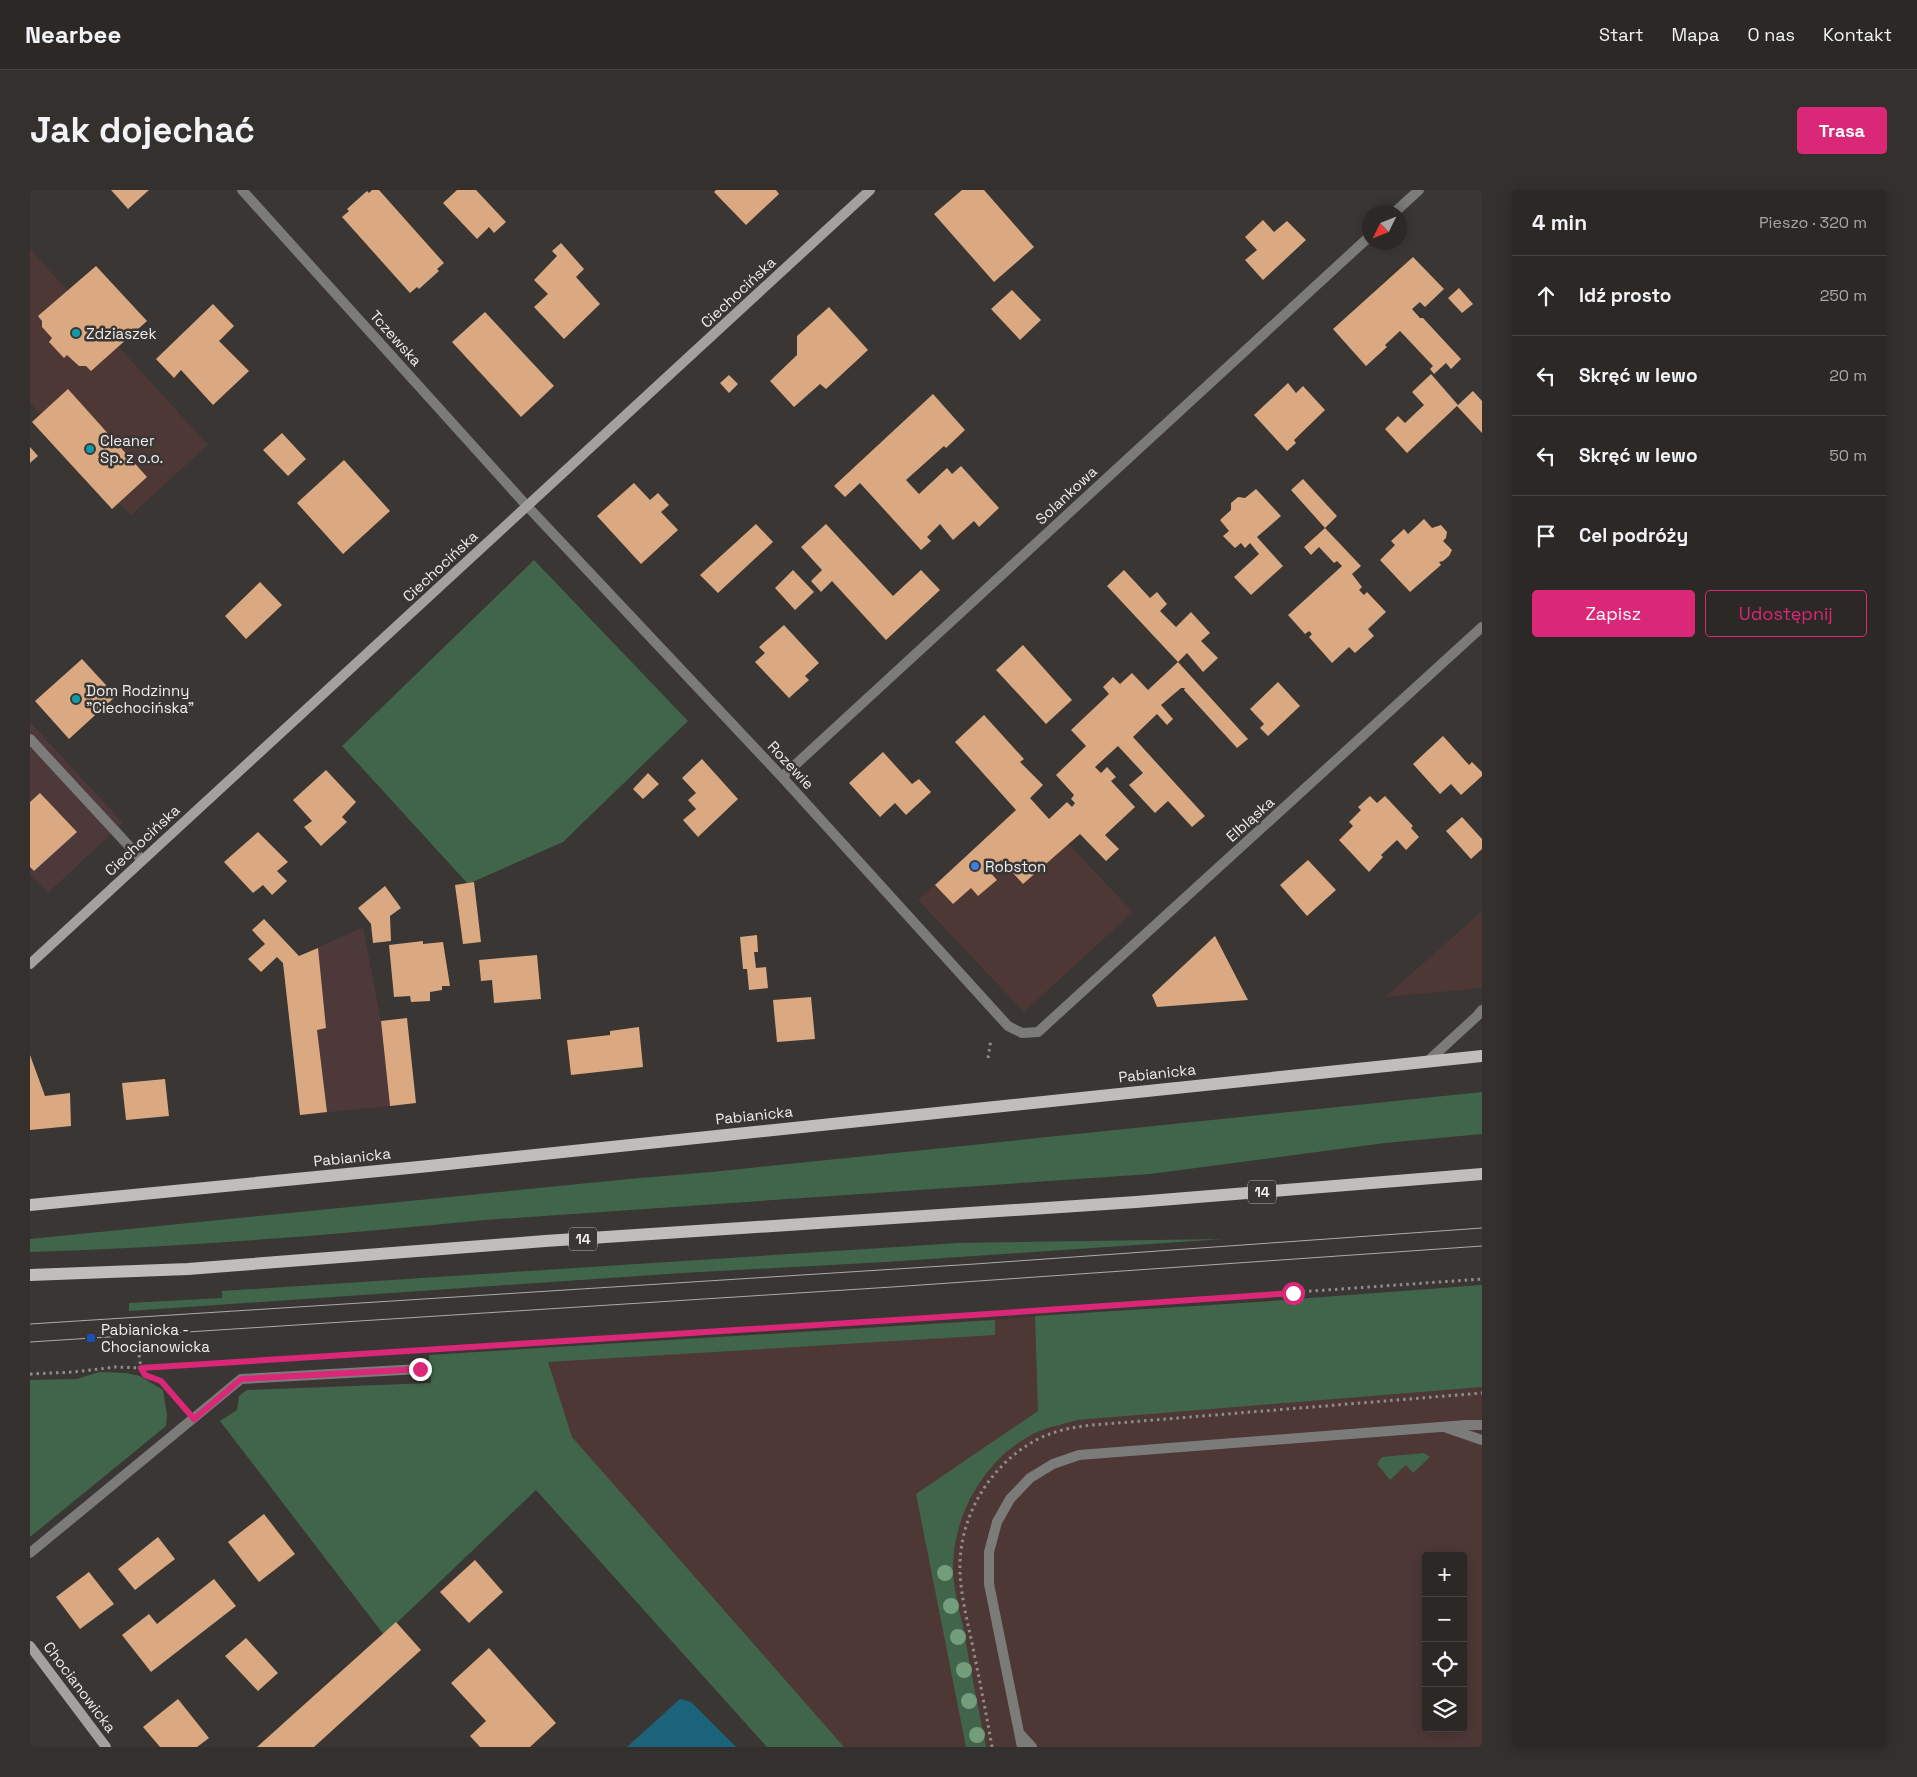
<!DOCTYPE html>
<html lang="pl">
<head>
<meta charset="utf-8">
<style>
	:root { --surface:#2b2826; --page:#33302e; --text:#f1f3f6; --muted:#a6a6a7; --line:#474443; --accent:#db2777 }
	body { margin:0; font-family:"Space Grotesk",sans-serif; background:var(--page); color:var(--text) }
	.controls { position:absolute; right:15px; bottom:15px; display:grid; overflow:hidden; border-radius:5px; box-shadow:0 2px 12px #0003 }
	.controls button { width:45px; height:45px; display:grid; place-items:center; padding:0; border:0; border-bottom:1px solid var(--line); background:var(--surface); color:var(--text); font:25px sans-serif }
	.compass { position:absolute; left:1332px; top:15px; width:45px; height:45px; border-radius:50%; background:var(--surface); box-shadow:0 2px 12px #0003; rotate:227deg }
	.stop { position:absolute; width:15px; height:15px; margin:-11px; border:4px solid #db2777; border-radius:50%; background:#fff }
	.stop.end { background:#db2777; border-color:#fff; box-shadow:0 1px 5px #0008 }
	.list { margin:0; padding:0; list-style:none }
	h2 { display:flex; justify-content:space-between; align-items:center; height:65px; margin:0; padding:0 20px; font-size:21px }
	h2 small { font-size:16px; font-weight:400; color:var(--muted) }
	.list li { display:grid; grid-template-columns:32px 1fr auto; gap:15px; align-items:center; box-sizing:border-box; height:80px; padding:0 20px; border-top:1px solid var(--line) }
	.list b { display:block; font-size:19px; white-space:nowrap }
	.list em { font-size:16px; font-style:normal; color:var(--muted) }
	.actions { display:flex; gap:10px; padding:15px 20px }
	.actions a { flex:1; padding:11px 0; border:1px solid var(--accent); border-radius:5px; text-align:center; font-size:18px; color:var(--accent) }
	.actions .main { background:var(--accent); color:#fff }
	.icon { flex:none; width:28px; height:28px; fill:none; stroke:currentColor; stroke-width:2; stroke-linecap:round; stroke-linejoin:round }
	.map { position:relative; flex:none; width:1452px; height:1557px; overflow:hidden; border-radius:5px }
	header { display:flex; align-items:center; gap:30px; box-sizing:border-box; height:70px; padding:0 25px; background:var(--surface); border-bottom:1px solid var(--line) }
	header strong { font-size:24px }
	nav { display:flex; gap:28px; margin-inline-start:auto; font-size:18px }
	.intro { display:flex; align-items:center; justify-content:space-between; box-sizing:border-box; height:120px; padding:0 30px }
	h1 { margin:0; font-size:35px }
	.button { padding:12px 22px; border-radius:5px; background:var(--accent); color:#fff; font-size:18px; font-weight:700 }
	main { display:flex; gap:30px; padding:0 30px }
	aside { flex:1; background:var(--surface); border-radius:5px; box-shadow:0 2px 12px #0003 }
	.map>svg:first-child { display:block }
</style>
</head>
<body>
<header>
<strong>Nearbee</strong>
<nav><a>Start</a><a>Mapa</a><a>O nas</a><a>Kontakt</a></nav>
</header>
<div class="intro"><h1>Jak dojechać</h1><a class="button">Trasa</a></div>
<main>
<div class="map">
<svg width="1452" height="1557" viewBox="0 0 1452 1557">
	<rect width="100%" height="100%" fill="#393633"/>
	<!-- commercial -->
	<path fill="#4d3836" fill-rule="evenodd" d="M0,59l178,196 -77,70 -13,-12 -6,6 -80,-87 8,-8 -10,-11z
		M997,610l106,112 -109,100 -106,-112z
		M1452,721v77l-97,9z
		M1452,1095v462h-715l-231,-257 -104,-107 -3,-28 773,-49zM1396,1366h37v172h-37z"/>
	<!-- industrial -->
	<path fill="#4d383a" d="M0,532l93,101 -75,70 -18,-19z
		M333,737l18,94 9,85 -90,9 -17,-152z"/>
	<!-- green -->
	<path fill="#41654b" d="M504,370l154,161 -125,121 -95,42 -126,-138z
		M1452,902v42l-97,9 -235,31 -665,46c-150,15 -304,27 -455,32v-13l599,-60 82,-7z
		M1193,1049l-337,23 -204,11 -553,38v-8l93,-5v-7l736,-48z
		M1452,1095v102l-405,33c-13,4 -28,7 -40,12 -49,23 -82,78 -84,131 -1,21 6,44 10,64 7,40 15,80 23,120h-20l-50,-253 122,-83 -3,-95 223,-14z
		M965,1130v15l-447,27 24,75 272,310h-77l-231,-257 -152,145 -164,-214 17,-11 2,-14 8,-6 184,-7 -2,-28z
		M69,1182l27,1 14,3 23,14 4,25 -1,11 -136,111v-157l47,-1z
		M1394,1263l6,4 -17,16 -7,-8 -16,15 -13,-16 5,-7z"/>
	<!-- water -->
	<path fill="#1b647c" d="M650,1509l11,3 45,45h-109z"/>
	<!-- building -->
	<path fill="#daa981" d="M81,0h38l-21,19z
		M342,0h7l65,73 -7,6 2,2 -20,18 -2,-2 -7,6 -68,-76 7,-6 -2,-2 20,-18 2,2z
		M427,0h19l30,32 -12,11 -5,-6 -12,12 -34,-36z
		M686,0h60l3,4 -33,31 -32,-33z
		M932,0h22l50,57 -40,35 -60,-68z
		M1233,30l11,12 13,-11 19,19 -43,40 -18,-20 12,-10 -12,-13z
		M531,53l23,26 -8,8 24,27 -36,35 -30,-32 14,-13 -14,-14 23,-24 -5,-5z
		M1383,67l31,32 -19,18 -5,-5 -8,7 8,9h3l38,41 -10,10 -5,-6 -12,11 -4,-5 3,-3 -33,-35 -15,14 2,2 -21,19 -33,-37z
		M66,76l51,55 -56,50 -5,-5h-7l-12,-11 -3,3 -15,-16 3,-4 -10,-11v-6l-4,-5z
		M1429,98l14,16 -11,9 -14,-15z
		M982,100l29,30 -21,20 -29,-31z
		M183,114l21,22 -15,15 30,30 -36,34 -32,-35 -7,8 -18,-19z
		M799,117l39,43 -42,39 -6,-5 -26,23 -24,-26 27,-26v-19z
		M455,122l69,74 -33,31 -69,-75z
		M1401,184l27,31 15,-14 9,10v32l-25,-27 -50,47 -22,-24 13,-13 7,7 19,-18 -12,-13z
		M699,185l9,9 -9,9 -9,-10z
		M1258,193l8,10 7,-7 22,24 -31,30 2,3 -9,8 -33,-36z
		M38,199l79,88 -35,32 -80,-87z
		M903,204l32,36 -19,18 -2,-2 -38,34 13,14 28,-26 5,6 9,-8 38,42 -20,19 -5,-6 -21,19 -13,-16 -13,13 4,4 -10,9 -61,-67 -15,14 -11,-11z
		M252,243l24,26 -18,17 -25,-26z
		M0,257l8,9 -8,7z
		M314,270l46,51 -47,43 -46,-51z
		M1273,289l34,37 -12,12 36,38 -9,8 10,13 -3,3 5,5 3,-3 19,20 -18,17 6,7 -19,17 -6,-6 -17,16 -23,-26 3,-3 -3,-3 -4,3 -17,-19 54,-49 -5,-5 -3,2 -15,-16 -8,8 -7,-8 21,-19 -34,-38z
		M604,293l16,17 8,-7 11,12 -8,7 17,18 -37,34 -44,-48z
		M1226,299l25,27 -24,21 26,29 -32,29 -17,-18 25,-23 -9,-11 -5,5 -4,-5 -6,5 -12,-12 6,-5 -9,-11 11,-10v-7l7,-6 7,1z
		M1394,329l8,9 9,-3 6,7 -1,6 -3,3 9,9 -3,6 -6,5 -4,1 2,3 -31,27 -30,-32 15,-15 -4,-4 13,-12 4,5z
		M726,334l17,18 -55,51 -18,-18z
		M796,334l67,72 28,-26 19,20 -54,50 -54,-59 -11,11 -10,-11 11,-11 -21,-23z
		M763,380l21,22 -19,18 -20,-22z
		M1094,380l26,28 7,-6 10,12 -7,7 16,16 15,-15 19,21 -9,8 17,17 -15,14 -16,-19 -9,9 -71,-76z
		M230,392l22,23 -36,34 -21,-23z
		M754,435l35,38 -14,13 4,4 -20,18 -34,-36 10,-9 -6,-6z
		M993,455l49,55 -26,24 -50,-54z
		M52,469l34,37 -47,43 -34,-38z
		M1148,472l70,77 -11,9 -53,-58 1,-2h-4l-20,17 12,14 -6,6 -10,-11 -24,23 72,79 -13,11 -24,-26 -13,12 -26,-28 14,-12 -25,-27 -23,21 6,6 6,-6 9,10 -5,4 24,26 -30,28 14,14 -13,12 -26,-27 -57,50 -22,-24 -12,11 8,9 -19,16 -7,-8 -18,16 -18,-19 81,-75 -61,-68 29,-27 40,44 -4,3 23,23 -13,13 19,21 18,-17 5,5 3,-4 -4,-4 3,-4 -18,-20 30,-29 -15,-16 38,-36 -6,-7 10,-10 7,7 12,-11 16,17z
		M1248,492l22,24 -32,30 -8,-8 4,-4 -14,-15z
		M1413,546l26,29 3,-3 10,10v4l-21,19 -10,-11 -11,10 -27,-30z
		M853,562l29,32 7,-5 12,13 -25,23 -11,-12 -15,14 -31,-34z
		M672,569l36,40 -40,38 -15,-17 13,-11 -8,-9 8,-7 -14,-15z
		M296,580l30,32 -14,15 5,5 -26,24 -17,-19 8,-6 -19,-21z
		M618,583l11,11 -16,15 -10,-10z
		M10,603l37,39 -43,39 -4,-4v-65z
		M1340,606l7,7 8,-7 28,30 -2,2 8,9 -13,13 -9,-10 -16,15 2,2 -14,15 -30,-32 14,-14 -4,-4 12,-12 -3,-3z
		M1432,627l20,22v10l-11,10 -25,-28z
		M228,642l30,30 -11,9 10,10 -15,14 -9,-10 -10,8 -29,-31z
		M1278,670l28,30 -29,26 -27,-31z
		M444,692l7,60 -18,2 -8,-59z
		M355,696l16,22 -11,8 1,25 -18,2 -2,-19 -13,-16z
		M234,729l35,37 19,-8 8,80 -9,2 10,82 -27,3 -17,-152 -6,-6 -16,15 -13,-13 17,-15 -13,-14z
		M727,745l1,17h-4l2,16 10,-1 2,21 -19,2 -2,-21h-4l-3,-32z
		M1185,746l33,64 -91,7 -5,-12z
		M393,751v3l20,-2 7,44h-8v4l-12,2v9l-19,1 -1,-6 -16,1 -5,-52z
		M507,765l4,44 -47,4 -2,-23 -11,1 -2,-21z
		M781,807l4,42 -38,3 -4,-42z
		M377,828l9,85 -26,3 -9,-85z
		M609,837l4,40 -72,8 -4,-35 43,-5v-4z
		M0,865l15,41 25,-3 1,33 -41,4z
		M135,889l4,37 -43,4 -4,-37z
		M234,1324l31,40 -36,28 -31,-40z
		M128,1347l17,22 -40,31 -17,-21z
		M445,1370l28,32 -34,31 -29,-31z
		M59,1382l25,32 -34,25 -24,-32z
		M184,1389l22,27 -85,66 -29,-37 27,-21 8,10z
		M366,1432l25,28 -107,97h-57z
		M216,1448l32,35 -20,18 -33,-35z
		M459,1458l67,75 -26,24h-50l-10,-11 16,-15 -35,-38z
		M148,1509l31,39 -12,9h-37l-17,-20z"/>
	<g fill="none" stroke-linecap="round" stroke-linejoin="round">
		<!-- path -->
		<path stroke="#908d8a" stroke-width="3" stroke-dasharray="2.5 4" stroke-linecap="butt" d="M958,868l3,-19
			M397,1160l546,-35 509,-36
			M109,1165l2,13 4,7 16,6 19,21
			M0,1184l44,-2 41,-5 26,1 88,-6
			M962,1557c-6,-35 -13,-69 -20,-104 -5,-23 -11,-47 -12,-71 -2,-55 30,-108 78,-133 18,-9 36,-12 55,-14l389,-32"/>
		<!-- lane -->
		<path stroke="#7b7b79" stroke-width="10" d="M0,549l112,121
			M1398,871l49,-45 5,-6
			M1417,1238l35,12
			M0,1363l211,-174 179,-10
			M990,1544l12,13
			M992,1557l-33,-163v-32l8,-30 13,-23 20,-21 23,-14 26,-9 387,-30h16"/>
		<!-- street -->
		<path stroke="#7b7b79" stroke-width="10" d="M212,0l285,316 255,271 226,249 14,7 16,-1 444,-405
			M1365,22l24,-22
			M752,587l588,-541"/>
		<!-- secondary -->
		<path stroke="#a2a19e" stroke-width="10" d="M0,774l840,-774
			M0,1456l76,101"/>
		<!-- primary -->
		<path stroke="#c0bebb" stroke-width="12" d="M0,1015l399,-39 1053,-110
			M0,1085l158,-6 357,-28 591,-39 346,-28"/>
		<!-- tram -->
		<path stroke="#aeaba9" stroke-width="1" d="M0,1134l945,-60 507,-36
			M0,1152l862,-55 590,-41"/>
	</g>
	<!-- trees -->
	<g fill="#749d7c">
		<circle cx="915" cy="1383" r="8"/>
		<circle cx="921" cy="1416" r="8"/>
		<circle cx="928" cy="1447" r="8"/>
		<circle cx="934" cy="1480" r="8"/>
		<circle cx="939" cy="1511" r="8"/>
		<circle cx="947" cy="1545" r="8"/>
	</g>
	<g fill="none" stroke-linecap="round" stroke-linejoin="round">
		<!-- route -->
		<path stroke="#db2777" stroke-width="6" d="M390,1179l-179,10 -47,40 -33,-38 -16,-6 -4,-7 832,-53 320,-22"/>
	</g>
	<!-- markers -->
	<g fill="#0f9aa8" stroke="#393633" stroke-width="2">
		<circle cx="46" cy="143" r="5"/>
		<circle cx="60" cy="259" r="5"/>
		<circle cx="46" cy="509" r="5"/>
	</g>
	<circle fill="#3f7fe0" stroke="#393633" stroke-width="2" cx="945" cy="676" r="5"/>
	<rect fill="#1a4fb4" stroke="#393633" stroke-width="2" x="56" y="1143" width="10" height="10" rx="2.5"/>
	<g text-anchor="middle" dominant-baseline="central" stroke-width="5" stroke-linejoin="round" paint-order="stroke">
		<!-- shield labels -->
		<g fill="#393633" stroke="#b9b7b4" stroke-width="1">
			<rect x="1218" y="990.5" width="28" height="23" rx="4"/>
			<rect x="539" y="1037.5" width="28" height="23" rx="4"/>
		</g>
		<g font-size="14" font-weight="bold" fill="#f0eeec">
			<text x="1232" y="1002">14</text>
			<text x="553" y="1049">14</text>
		</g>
		<!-- street labels -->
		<g font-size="15" fill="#f0eeec" stroke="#393633">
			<text transform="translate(708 102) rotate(-43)">Ciechocińska</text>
			<text transform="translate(366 148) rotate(48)">Tczewska</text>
			<text transform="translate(1036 305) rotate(-43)">Solankowa</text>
			<text transform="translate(410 376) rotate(-43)">Ciechocińska</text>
			<text transform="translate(761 575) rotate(47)">Rozewie</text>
			<text transform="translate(1220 629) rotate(-42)">Elbląska</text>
			<text transform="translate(112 650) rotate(-43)">Ciechocińska</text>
			<text transform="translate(1127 883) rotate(-6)">Pabianicka</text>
			<text transform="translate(724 925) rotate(-6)">Pabianicka</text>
			<text transform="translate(322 967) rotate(-6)">Pabianicka</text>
			<text transform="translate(50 1497) rotate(53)">Chocianowicka</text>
		</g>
		<!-- poi labels -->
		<g font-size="15" fill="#f0eeec" stroke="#393633" text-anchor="start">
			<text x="56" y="143">Zdziaszek</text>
			<text x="70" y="250">Cleaner<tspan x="70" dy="17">Sp. z o.o.</tspan></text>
			<text x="56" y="500">Dom Rodzinny<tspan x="56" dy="17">"Ciechocińska"</tspan></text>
			<text x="955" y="676">Robston</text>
			<text x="71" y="1139">Pabianicka -<tspan x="71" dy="17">Chocianowicka</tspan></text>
		</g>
	</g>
</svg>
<div class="controls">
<button>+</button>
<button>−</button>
<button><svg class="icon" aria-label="locate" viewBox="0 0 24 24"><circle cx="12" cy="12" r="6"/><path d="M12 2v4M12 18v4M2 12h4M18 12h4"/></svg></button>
<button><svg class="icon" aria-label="layers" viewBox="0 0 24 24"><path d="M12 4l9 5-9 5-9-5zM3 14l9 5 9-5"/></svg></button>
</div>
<svg class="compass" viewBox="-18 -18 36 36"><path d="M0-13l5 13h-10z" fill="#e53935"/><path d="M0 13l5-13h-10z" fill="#a6a6a7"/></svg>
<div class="stop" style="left:1263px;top:1103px"></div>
<div class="stop end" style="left:390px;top:1179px"></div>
</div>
<aside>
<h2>4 min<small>Pieszo · 320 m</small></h2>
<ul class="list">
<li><svg class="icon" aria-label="ahead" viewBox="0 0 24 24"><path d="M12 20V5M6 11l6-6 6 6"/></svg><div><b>Idź prosto</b></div><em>250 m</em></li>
<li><svg class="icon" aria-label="left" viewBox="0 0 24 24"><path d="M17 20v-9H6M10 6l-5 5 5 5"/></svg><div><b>Skręć w lewo</b></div><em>20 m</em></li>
<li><svg class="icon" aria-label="left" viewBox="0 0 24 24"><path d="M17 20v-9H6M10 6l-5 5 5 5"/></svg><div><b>Skręć w lewo</b></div><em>50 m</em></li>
<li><svg class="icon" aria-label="arrive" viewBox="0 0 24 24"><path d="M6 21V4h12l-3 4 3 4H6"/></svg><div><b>Cel podróży</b></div></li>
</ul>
<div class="actions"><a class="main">Zapisz</a><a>Udostępnij</a></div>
</aside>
</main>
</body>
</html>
